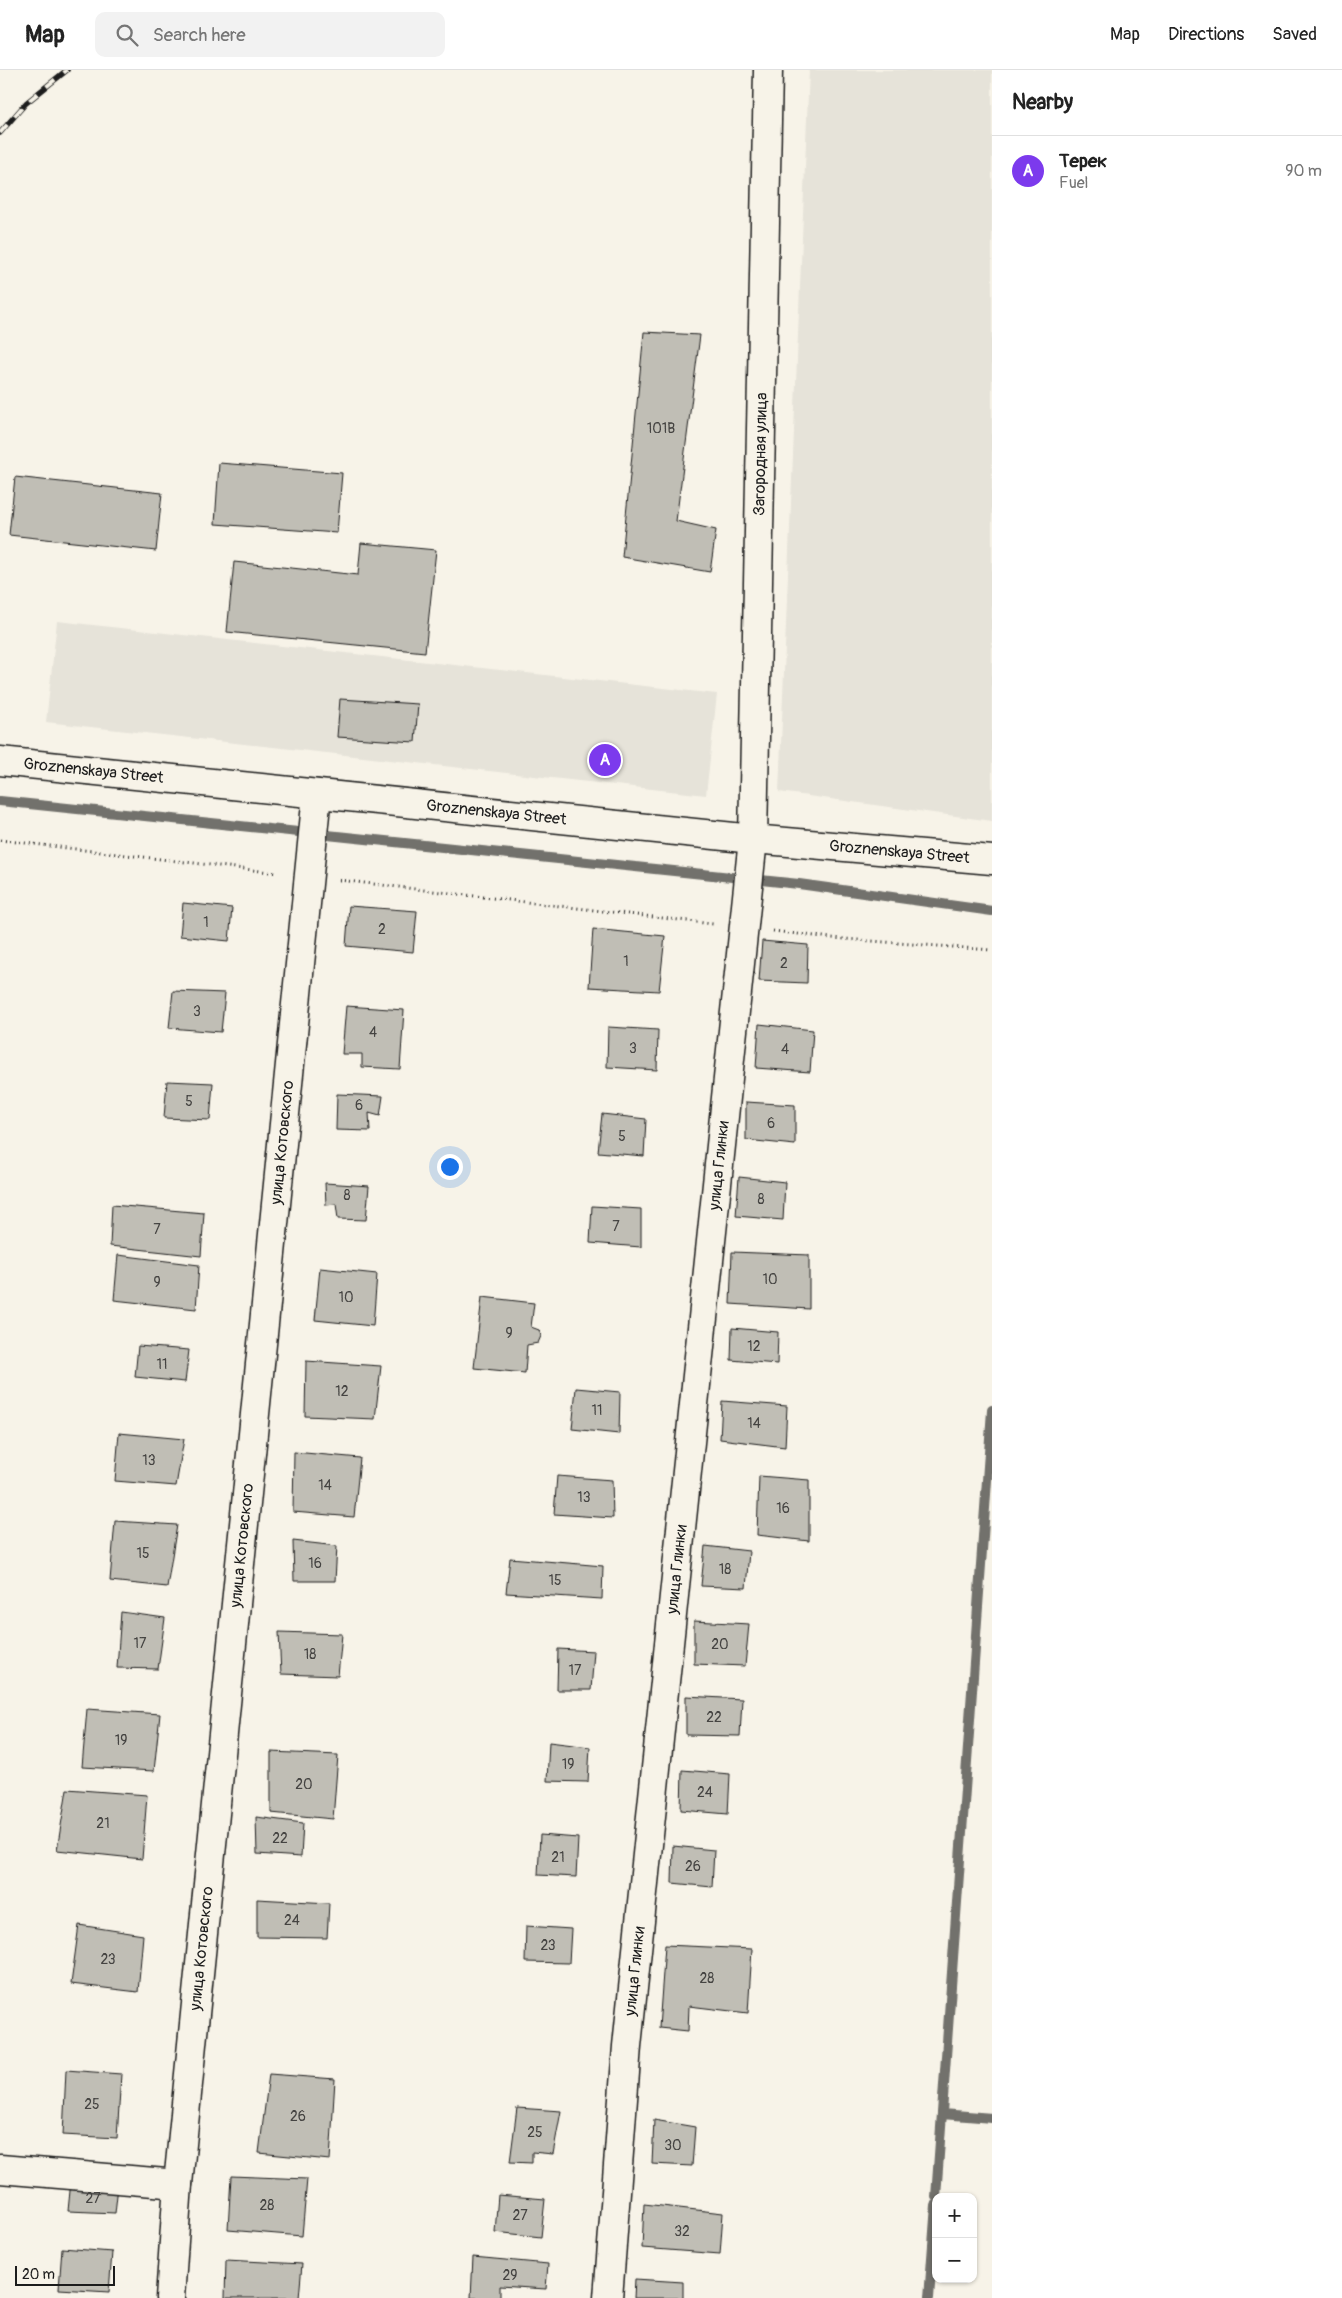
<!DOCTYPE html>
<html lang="en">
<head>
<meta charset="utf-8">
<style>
	:root { --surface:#fff; --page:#f2f2f2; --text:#222; --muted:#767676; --line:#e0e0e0; --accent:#7c3aed }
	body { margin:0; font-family:Pangolin,sans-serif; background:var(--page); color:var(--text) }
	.controls { position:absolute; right:15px; bottom:15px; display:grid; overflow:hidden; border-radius:10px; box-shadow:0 1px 4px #0004 }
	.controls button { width:45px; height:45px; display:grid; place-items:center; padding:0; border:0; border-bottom:1px solid var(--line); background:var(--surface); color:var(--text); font:25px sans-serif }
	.scale { position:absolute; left:15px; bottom:12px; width:100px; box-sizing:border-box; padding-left:5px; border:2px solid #1c1c1c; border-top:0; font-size:14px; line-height:18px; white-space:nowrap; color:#1c1c1c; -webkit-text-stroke:4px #f7f3e8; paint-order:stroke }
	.you { position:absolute; left:449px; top:1096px; width:18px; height:18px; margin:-12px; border:4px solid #fff; border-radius:50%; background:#1a73e8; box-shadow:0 0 0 8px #1a73e833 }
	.badge { display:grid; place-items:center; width:32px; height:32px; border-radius:50%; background:var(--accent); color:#fff; font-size:16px; font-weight:700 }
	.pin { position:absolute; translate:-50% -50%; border:2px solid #fff; box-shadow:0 1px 5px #0006 }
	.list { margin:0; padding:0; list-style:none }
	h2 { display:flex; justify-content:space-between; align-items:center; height:65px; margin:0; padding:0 20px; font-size:21px }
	h2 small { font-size:16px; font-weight:400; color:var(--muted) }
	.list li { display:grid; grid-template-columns:32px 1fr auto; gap:15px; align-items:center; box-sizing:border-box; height:70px; padding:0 20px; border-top:1px solid var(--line) }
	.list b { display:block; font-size:19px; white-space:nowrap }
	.list p { margin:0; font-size:16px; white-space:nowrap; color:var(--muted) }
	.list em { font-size:16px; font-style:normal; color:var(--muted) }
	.icon { flex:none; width:28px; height:28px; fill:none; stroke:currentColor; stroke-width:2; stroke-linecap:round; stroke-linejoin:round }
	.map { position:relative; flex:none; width:992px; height:2228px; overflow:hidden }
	header { display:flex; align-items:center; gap:30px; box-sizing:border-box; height:70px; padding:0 25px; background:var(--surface); border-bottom:1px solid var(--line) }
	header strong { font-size:24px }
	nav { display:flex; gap:28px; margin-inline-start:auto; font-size:18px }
	.search { width:350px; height:45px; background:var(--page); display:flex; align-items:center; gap:12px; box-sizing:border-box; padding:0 18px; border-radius:10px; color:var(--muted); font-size:19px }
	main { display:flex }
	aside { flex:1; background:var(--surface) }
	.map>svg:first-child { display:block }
</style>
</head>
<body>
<header>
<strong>Map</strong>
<div class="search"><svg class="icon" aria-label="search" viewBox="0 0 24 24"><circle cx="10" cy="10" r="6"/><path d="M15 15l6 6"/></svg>Search here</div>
<nav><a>Map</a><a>Directions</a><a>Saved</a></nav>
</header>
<main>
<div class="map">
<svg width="992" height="2228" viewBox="0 0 992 2228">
	<rect width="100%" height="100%" fill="#f7f3e8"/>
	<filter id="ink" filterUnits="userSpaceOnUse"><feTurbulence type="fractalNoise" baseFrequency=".02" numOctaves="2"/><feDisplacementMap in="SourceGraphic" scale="10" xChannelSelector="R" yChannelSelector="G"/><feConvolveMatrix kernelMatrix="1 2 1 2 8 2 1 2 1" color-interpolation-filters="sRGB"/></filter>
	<g filter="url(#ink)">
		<!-- built -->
		<path fill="#e6e3d9" d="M809,0h183v751l-213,-29z
			M57,551l660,73 -11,101 -660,-73z"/>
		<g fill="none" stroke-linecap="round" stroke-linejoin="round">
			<!-- stream -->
			<path stroke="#72716c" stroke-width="10" d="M0,731l799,83 193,27
				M942,2044l50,4
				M936,2127l56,-787
				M929,2228l7,-93"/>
		</g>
		<!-- building -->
		<path fill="#c0beb5" stroke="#1c1c1c" d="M644,262l56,3 -24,186 40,9 -6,42 -88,-15z
			M219,393l123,10 -5,60 -122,-9z
			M15,407l147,16 -6,58 -147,-16z
			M361,473l75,7 -11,102 -198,-20 7,-70 124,13z
			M340,629l78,5 -3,38 -78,-5z
			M183,833l49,5 -3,33 -49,-5z
			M349,836l68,5 -4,41 -67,-6z
			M593,859l72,7 -6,55 -70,-4z
			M762,871l46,4 -1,38 -48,-2z
			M173,921l52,2 -4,39 -52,-4z
			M346,936l58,4 -4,59 -38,-2v-13h-20z
			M759,954l54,6 -3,42 -54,-4z
			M608,957l50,3 -1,40 -50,-3z
			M167,1011l46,2 -3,37 -46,-2z
			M337,1024l46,2 -3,20 -11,-3 1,18 -34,-1z
			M746,1032l49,3v40l-49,-5z
			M602,1044l44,5 -2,37 -46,-4z
			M739,1107l46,5 -2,38 -47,-4z
			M325,1113l44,3 -3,34 -28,-1 -2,-15 -10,1z
			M112,1135l92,8 -3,43 -91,-10z
			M592,1136l49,3v38l-51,-4z
			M732,1182l77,3v54l-79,-5z
			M118,1185l81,10 -3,44 -82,-9z
			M320,1198l57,6 -4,52 -58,-6z
			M482,1227l52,6 -3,24 8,3 2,6 -3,7 -11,2 -2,28 -51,-5z
			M732,1258l46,4 -1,32 -46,-4z
			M138,1276l51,4 -4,32 -50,-5z
			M306,1291l75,5 -6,53 -70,-3z
			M576,1318l44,4 -1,42 -47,-5z
			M722,1331l65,5 -2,41 -65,-8z
			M119,1363l65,6 -8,47 -61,-5z
			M294,1382l66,6 -6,59 -61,-5z
			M557,1406l55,4 1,38 -59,-4z
			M759,1406l50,4v61l-52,-6z
			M115,1451l62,4 -10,62 -57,-6z
			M293,1471l44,5 -2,35h-41z
			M705,1476l44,5 -3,37 -45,-2z
			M510,1488l93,8 -1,33 -96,-6z
			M121,1542l44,6 -7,51 -41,-1z
			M694,1551l55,3 -4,42 -51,-2z
			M279,1562l63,2 -4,42 -57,-2z
			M558,1579l36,2 -3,39h-34z
			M686,1626l56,3 -2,37 -54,-1z
			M87,1639l73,5 -6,57 -72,-4z
			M549,1672l41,5 -2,35 -41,-1z
			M271,1682l67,3 -5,64 -62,-6z
			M682,1700l48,4 -2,40 -47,-4z
			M67,1719l80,6 -5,64 -85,-9z
			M256,1747l47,6 -2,34 -44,-3z
			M540,1765l38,3 -2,39 -38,-2z
			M673,1776l41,4 -2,37 -40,-4z
			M257,1829l72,4 -2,35 -70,-1z
			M79,1855l64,10 -5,57 -67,-8z
			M526,1856l45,3 -2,34 -44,-1z
			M665,1875l87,4 -4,64 -59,-7 -1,25 -29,-3z
			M66,2000l55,4 -4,64 -54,-3z
			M269,2004l66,5 -5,81 -71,-7z
			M517,2038l44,3 -8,43 -21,-2v11l-22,-1z
			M654,2050l41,7 -3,39 -40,-2z
			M231,2106l76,3 -5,57 -74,-6z
			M71,2111l47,5 -3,27 -47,-2z
			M498,2125l47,4 -4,38 -46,-5z
			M644,2134l79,9 -3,41 -78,-6z
			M62,2178l50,4 -3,40 -50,-3z
			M473,2187l75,7 -2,25 -46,-3v12h-29z
			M226,2190l76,4 -3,34h-74z
			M635,2209l48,3v16h-49z"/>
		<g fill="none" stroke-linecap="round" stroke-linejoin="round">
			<defs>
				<g id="minor">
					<path d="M0,2099l178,15"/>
					<path id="s1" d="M170,2228l8,-114 139,-1390"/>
					<path id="s2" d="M608,2228l19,-252 126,-1207"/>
				</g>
				<g id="major">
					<path id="s3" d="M0,691l753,78 239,21"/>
					<path id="s4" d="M753,769l15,-769"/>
				</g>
			</defs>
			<!-- minor casing -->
			<use href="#minor" stroke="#1c1c1c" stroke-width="31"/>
			<!-- major casing -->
			<use href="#major" stroke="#1c1c1c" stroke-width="31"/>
			<!-- path -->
			<path stroke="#1c1c1c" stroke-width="3" stroke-dasharray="1 4" stroke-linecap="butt" d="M0,770l278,33
				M339,810l374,44
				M773,861l58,7 161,12"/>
			<!-- minor -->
			<use href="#minor" stroke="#f7f3e8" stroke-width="28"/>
			<!-- major -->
			<use href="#major" stroke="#f7f3e8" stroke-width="28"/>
			<defs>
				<path id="rail" d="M0,63l26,-30 41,-33"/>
			</defs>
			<!-- rail casing -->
			<use href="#rail" stroke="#1c1c1c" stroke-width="5.5"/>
			<!-- rail -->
			<use href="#rail" stroke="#f7f3e8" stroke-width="4" stroke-dasharray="11" stroke-linecap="butt"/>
		</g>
	</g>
	<g text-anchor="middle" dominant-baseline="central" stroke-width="4" stroke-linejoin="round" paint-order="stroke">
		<!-- number labels -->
		<g font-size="14" fill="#454442">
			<text x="661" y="358">101В</text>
			<text x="206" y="852">1</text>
			<text x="382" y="859">2</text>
			<text x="626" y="891">1</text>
			<text x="784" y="893">2</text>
			<text x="197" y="941">3</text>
			<text x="373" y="962">4</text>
			<text x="633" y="978">3</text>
			<text x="785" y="979">4</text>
			<text x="189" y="1031">5</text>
			<text x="359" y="1035">6</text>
			<text x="771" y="1053">6</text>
			<text x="622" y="1066">5</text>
			<text x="347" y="1125">8</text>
			<text x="761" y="1129">8</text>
			<text x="616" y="1156">7</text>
			<text x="157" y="1159">7</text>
			<text x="770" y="1209">10</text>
			<text x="157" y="1212">9</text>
			<text x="346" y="1227">10</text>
			<text x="509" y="1263">9</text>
			<text x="754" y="1276">12</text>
			<text x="162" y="1294">11</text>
			<text x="342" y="1321">12</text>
			<text x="597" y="1340">11</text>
			<text x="754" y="1353">14</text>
			<text x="149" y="1390">13</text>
			<text x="325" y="1415">14</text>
			<text x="584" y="1427">13</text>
			<text x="783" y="1438">16</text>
			<text x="143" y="1483">15</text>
			<text x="315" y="1493">16</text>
			<text x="725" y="1499">18</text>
			<text x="555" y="1510">15</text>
			<text x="140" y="1573">17</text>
			<text x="720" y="1574">20</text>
			<text x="310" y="1584">18</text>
			<text x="575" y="1600">17</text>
			<text x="714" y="1647">22</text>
			<text x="121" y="1670">19</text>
			<text x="568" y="1694">19</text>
			<text x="304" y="1714">20</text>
			<text x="705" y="1722">24</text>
			<text x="103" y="1753">21</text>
			<text x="280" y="1768">22</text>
			<text x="558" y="1787">21</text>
			<text x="693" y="1796">26</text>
			<text x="292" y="1850">24</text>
			<text x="548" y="1875">23</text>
			<text x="108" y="1889">23</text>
			<text x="707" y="1908">28</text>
			<text x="92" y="2034">25</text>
			<text x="298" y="2046">26</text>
			<text x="535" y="2062">25</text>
			<text x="673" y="2075">30</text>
			<text x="93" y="2128">27</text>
			<text x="267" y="2135">28</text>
			<text x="520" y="2145">27</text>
			<text x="682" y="2161">32</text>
			<text x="510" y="2205">29</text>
		</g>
		<!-- street labels -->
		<g font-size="16" fill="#1c1c1c" stroke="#f7f3e8">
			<text stroke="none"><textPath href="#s4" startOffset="385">Загородная улица</textPath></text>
			<text stroke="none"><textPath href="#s3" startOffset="94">Groznenskaya Street</textPath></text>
			<text stroke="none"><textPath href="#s3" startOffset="499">Groznenskaya Street</textPath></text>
			<text stroke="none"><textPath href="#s3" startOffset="904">Groznenskaya Street</textPath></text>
			<text stroke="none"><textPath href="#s1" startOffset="1161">улица Котовского</textPath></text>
			<text stroke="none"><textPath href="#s2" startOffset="1138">улица Глинки</textPath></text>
			<text stroke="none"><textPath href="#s1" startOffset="756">улица Котовского</textPath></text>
			<text stroke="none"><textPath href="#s2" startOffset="732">улица Глинки</textPath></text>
			<text stroke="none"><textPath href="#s1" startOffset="351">улица Котовского</textPath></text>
			<text stroke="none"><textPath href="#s2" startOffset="328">улица Глинки</textPath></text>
		</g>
	</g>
</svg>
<div class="controls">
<button>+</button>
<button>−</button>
</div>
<div class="scale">20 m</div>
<div class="you"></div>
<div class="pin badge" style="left:605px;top:690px">A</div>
</div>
<aside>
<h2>Nearby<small></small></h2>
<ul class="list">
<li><span class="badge">A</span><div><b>Терек</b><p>Fuel</p></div><em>90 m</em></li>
</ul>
</aside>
</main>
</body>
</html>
